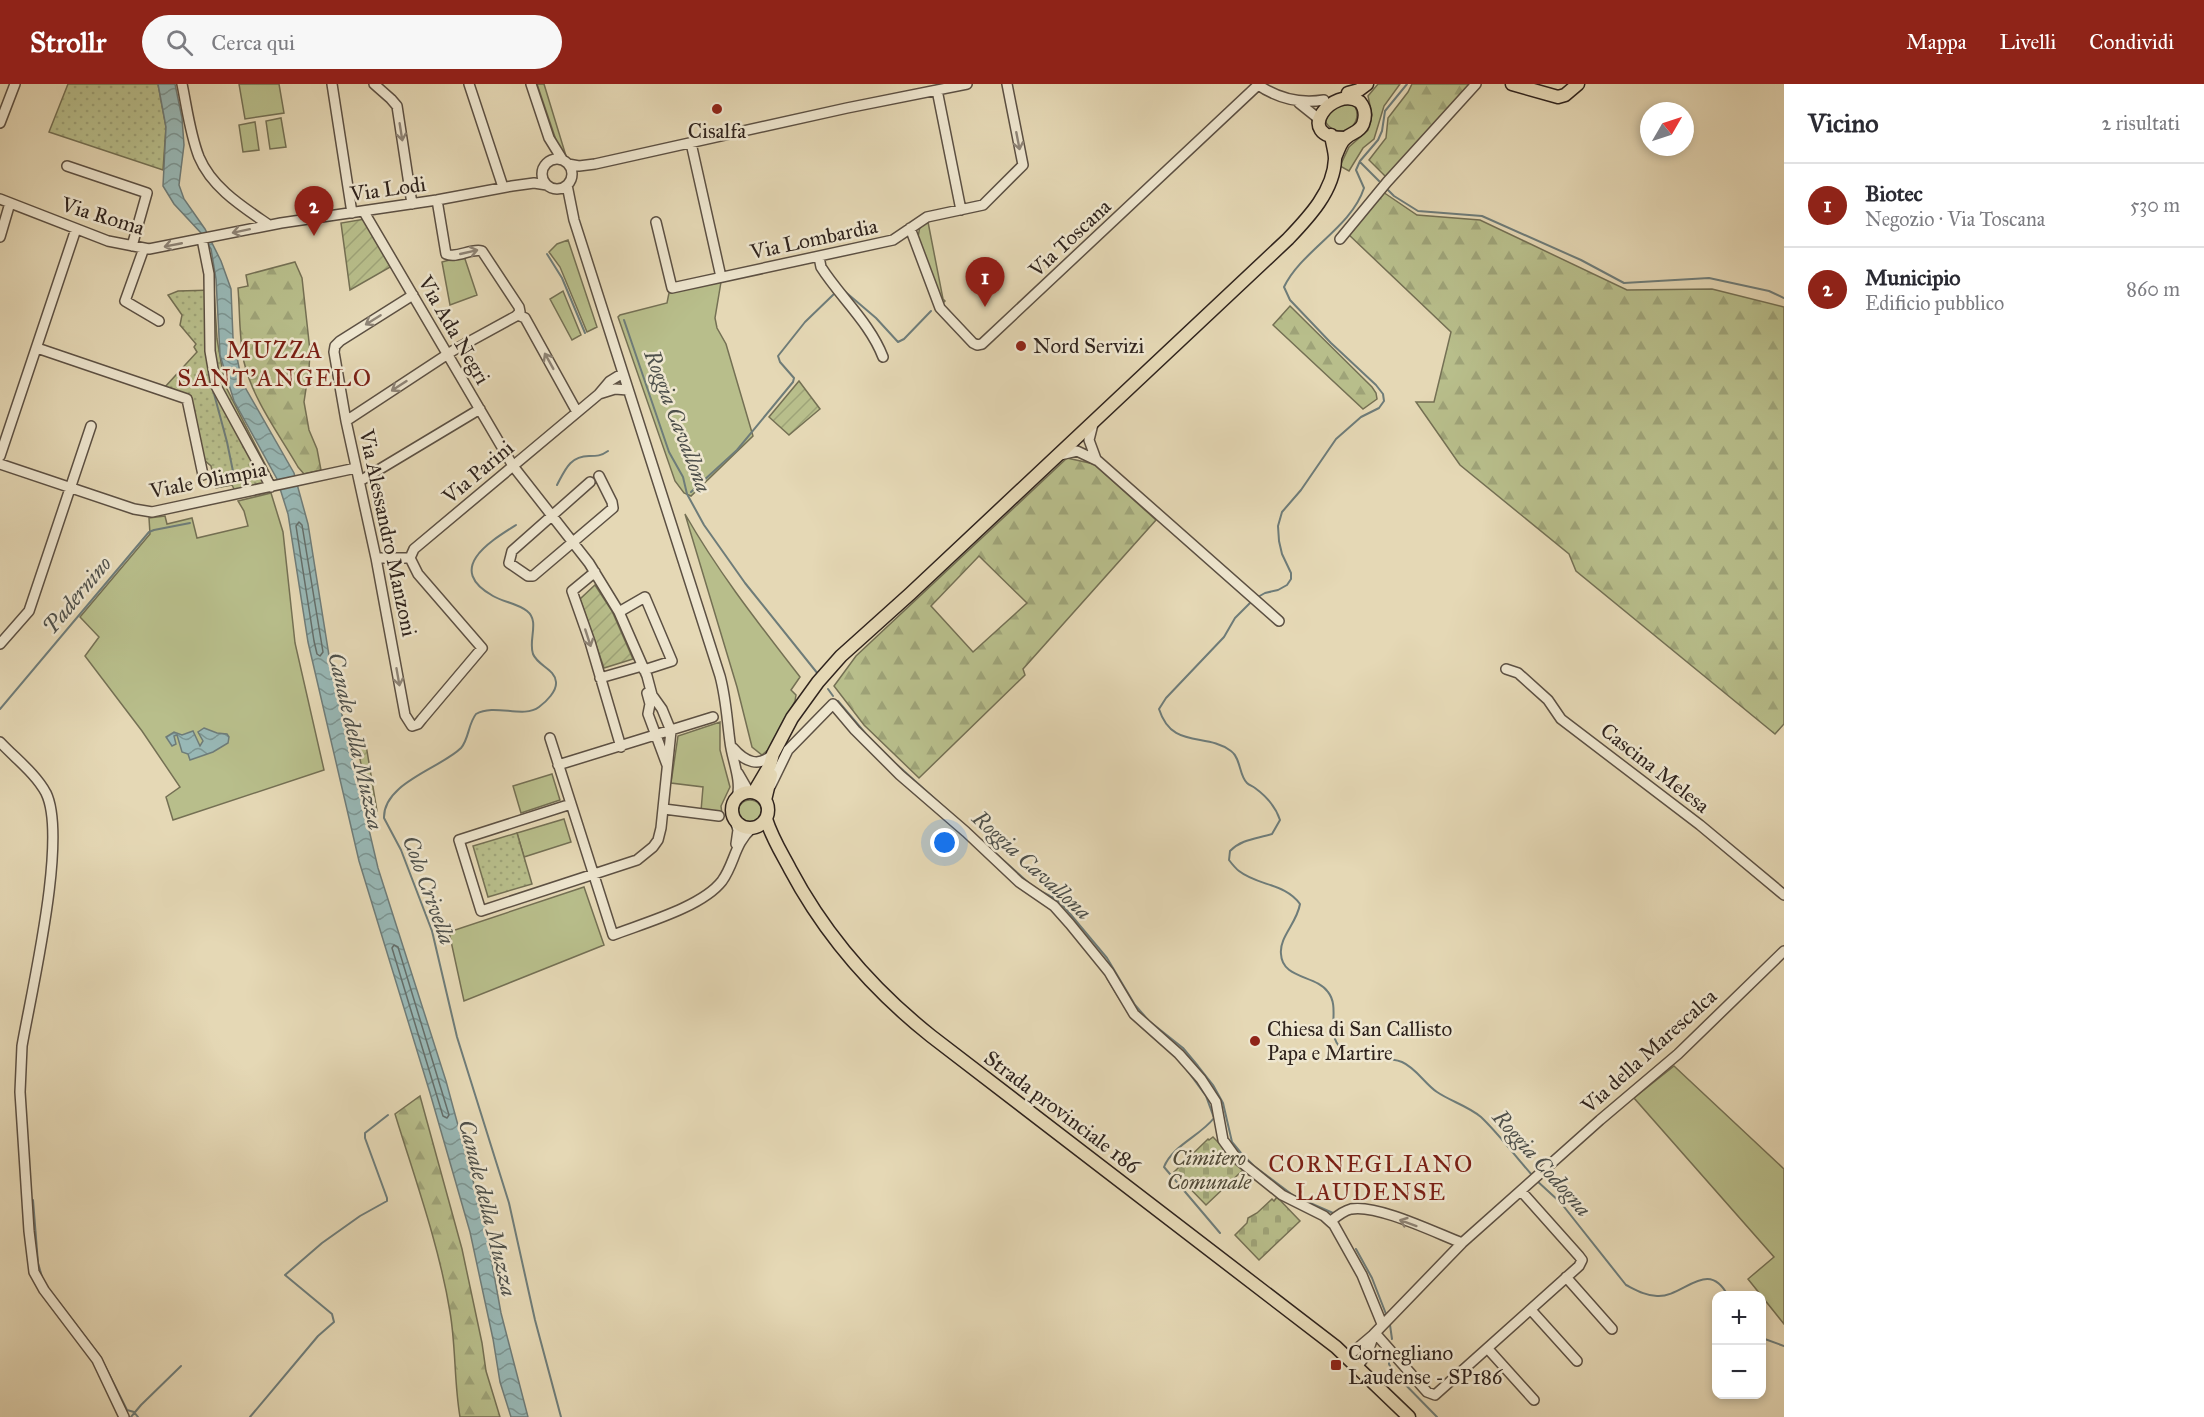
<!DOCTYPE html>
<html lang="it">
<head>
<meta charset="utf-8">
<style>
	:root { --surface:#fff; --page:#f7f7f7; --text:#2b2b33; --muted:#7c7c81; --line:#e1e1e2; --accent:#8f2418 }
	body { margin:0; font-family:"IM FELL Great Primer",serif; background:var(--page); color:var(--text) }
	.controls { position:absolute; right:18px; bottom:18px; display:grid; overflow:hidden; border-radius:12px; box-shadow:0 3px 9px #0003 }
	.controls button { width:54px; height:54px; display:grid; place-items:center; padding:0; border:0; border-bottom:2px solid var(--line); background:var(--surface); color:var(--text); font:30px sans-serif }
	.compass { position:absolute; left:1640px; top:18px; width:54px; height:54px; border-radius:50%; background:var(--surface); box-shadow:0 3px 9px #0003; rotate:51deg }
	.you { position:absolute; left:945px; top:759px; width:21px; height:21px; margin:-15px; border:4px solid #fff; border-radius:50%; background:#1a73e8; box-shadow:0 0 0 9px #1a73e833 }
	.badge { display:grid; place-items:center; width:39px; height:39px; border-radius:50%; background:var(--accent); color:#fff; font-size:20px; font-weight:700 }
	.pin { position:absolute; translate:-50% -50px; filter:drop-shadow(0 2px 3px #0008) }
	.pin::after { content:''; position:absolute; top:32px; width:21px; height:18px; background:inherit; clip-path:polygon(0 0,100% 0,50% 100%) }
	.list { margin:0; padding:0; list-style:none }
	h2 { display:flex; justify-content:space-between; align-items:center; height:78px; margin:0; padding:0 24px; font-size:26px }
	h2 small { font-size:20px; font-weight:400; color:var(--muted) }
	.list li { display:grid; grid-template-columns:39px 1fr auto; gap:18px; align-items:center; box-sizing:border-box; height:84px; padding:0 24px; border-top:2px solid var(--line) }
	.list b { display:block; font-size:22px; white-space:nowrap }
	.list p { margin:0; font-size:20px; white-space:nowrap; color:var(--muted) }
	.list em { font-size:20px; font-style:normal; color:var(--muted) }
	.icon { flex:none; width:33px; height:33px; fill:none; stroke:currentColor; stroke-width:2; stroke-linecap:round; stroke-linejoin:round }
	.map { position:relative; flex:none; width:1784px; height:1333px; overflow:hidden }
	header { display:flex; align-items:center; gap:36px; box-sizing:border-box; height:84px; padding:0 30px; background:var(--accent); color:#fff }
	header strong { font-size:28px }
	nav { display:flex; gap:33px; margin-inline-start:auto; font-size:21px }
	.search { width:420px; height:54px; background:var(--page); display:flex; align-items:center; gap:15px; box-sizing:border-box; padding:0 21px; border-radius:33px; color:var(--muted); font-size:22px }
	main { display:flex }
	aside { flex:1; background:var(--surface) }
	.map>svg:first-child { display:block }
</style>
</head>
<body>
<header>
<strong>Strollr</strong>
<div class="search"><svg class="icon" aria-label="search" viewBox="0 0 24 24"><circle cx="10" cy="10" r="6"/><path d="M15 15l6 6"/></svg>Cerca qui</div>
<nav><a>Mappa</a><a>Livelli</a><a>Condividi</a></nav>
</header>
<main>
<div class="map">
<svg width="1784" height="1333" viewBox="0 0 1784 1333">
	<defs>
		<pattern id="forest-firs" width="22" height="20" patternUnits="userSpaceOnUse" patternTransform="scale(1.5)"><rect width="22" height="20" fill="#b8be8b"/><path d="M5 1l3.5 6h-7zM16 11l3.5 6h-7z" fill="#9ea378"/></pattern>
		<pattern id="cemetery-stones" width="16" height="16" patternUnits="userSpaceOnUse" patternTransform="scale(1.5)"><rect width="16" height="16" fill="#b8be8b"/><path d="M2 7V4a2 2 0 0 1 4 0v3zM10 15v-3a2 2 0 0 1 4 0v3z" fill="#9ea378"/></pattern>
		<pattern id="park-dots" width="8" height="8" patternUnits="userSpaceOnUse" patternTransform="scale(1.5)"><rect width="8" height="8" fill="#b8be8b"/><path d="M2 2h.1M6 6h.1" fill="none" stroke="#9ea378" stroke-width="1.8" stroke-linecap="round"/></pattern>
		<pattern id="garden-furrows" width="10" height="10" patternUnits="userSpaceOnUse" patternTransform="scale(1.5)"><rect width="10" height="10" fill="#b8be8b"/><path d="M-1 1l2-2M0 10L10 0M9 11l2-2" fill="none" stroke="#9ea378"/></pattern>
		<pattern id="water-waves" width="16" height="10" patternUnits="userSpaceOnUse" patternTransform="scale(1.5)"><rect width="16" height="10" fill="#98b8b6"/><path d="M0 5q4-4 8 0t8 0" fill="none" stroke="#7c9593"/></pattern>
	</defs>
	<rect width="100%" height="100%" fill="#e5d8b5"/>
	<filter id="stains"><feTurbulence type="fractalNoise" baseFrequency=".00333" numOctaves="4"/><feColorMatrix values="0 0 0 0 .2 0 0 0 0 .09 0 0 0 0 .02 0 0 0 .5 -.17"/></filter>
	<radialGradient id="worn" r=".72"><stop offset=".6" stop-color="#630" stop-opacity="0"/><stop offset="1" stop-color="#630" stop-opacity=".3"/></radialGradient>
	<!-- grass -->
	<path fill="#b8be8b" stroke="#747054" stroke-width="1.5" d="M239,0h40l5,29 -39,6z
		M537,0h7l22,72 -9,-13z
		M1378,0h22l-16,22 -10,33 -11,9 -14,23 -9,-5 9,-19 19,-17 4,-15 -4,-19z
		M1334,16l21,6c10,23 -21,36 -31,13z
		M281,34l5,29 -16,2 -4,-28z
		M255,38l4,28 -16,2 -4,-27z
		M928,138l15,77 2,2 -3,3 -24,-67 2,-11z
		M568,156l29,87 -10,5 -27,-65 -11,-15 8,-8z
		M464,172l13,39 -27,10 -8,-43z
		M721,198l-6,36 2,10 9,16 27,92 -62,60 -7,-3 -9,-12 -57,-164 2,-2 47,-12 2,-10z
		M563,207l18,44 -9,5 -22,-41z
		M271,409l12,39 12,111 29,127 -151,50 -7,-23 14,-10 -38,-56 -57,-75 14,-19 -19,-20 70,-83 -1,-16 16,-2 2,8 25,-6 5,20 51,-12 -4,-15 -6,-10z
		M685,430c33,58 74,110 115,163l-9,13 5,5 -1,6 -26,48 -7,6 -10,-8 -15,-60z
		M720,638v28l10,37 -9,19 1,8 -21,-3 2,-24 -32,-4 7,-47z
		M552,690l8,26 -39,13 -8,-27z
		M738 728a12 12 0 1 1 24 0a12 12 0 1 1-24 0Z
		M564,735l7,23 -47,15 -7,-24z
		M584,803l20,58 -140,56 -15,-69z
		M1674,982l110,103v155l-36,-45 26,-22 -140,-159z"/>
	<!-- forest -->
	<path fill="url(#forest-firs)" stroke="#747054" stroke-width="1.5" fill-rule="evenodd" d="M1412,0h61l-87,93 -17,-17 17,-22 2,-20 20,-26z
		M1383,108l34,23 63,5 147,70 85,-1 72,18v417l-9,10 -199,-163 -7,-17 -109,-89 -44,-63h18l17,-70 -104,-99z
		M295,178l7,16 8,73 -1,18 -5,33 5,28 8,19 4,21 -17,4 -6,-7c-19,-33 -45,-67 -54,-105 -5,-24 -4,-50 -6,-74l10,-2 -2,-11z
		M1290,222l82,81 4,6 1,6 -14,10 -90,-84z
		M1067,374l27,6 62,56 -133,149 2,6 -106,103 -55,-53 -30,-39 22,-30zM979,472l48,47 -54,49 -42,-46z
		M420,1012l42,153 20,94 4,28 14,46h-40c-6,-35 -4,-70 -10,-105 -11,-67 -35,-133 -55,-198z"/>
	<!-- cemetery -->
	<path fill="url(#cemetery-stones)" stroke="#747054" stroke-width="1.5" d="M1213,1053l31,32 -38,36 -32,-33 34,-33 1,1z
		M1277,1113l23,24 -41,39 -24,-25 12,-12 1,-5 9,-5 15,-14 2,2z"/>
	<!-- park -->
	<path fill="url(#park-dots)" stroke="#747054" stroke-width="1.5" d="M68,0h90l8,43 -3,43 -114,-38z
		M214,206l3,49 8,46 47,93 -5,6 -32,7 -3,-6 -16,3 -5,-22 -8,-7 -12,-63 -26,-9 32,-35 -3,-5 2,-3 -16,-19 2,-10 -14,-20 10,-4z
		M517,749l15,51 -44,13 -15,-51z"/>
	<!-- garden -->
	<path fill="url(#garden-furrows)" stroke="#747054" stroke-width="1.5" d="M365,135l27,47 -42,24 -9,-67z
		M799,297l21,28 -31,26 -20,-18z
		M595,501l17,26 21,48 -29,9 -24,-69z
		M366,661l11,66 -5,2 -15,-67z"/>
	<!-- water -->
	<path fill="url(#water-waves)" stroke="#6e7c79" stroke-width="1.5" d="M158,0h17l7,34 2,27 -5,40 5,14 21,30 16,32 10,28 2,49 9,44 52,91 14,51 23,144 47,200 68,213 39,144 16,88 27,104h-17l-11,-35 -7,-43 -23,-107 -40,-139 -71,-232 -51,-219 -20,-128 -11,-35 -43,-78 -14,-46 -4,-76 -5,-30 -10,-16 -27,-29 -11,-18 3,-59z
		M204,644l13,5 10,1 2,3 -1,6 -15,9 -23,8 -2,-6 -6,-2 -5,-17 -3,1 2,8 -4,2 -6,-9 8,-5 8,3 11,-4 7,15 3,-5 -5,-9z"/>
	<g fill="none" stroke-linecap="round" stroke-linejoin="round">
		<!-- shore -->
		<path stroke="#646e6a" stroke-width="1.5" d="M299,438l3,3 21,127 -3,4 -3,-2 -3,-13 -18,-115z
			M394,861l4,2 51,168 -2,3 -4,-2 -51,-168z"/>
		<!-- stream -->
		<path stroke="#6e7c79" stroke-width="2" d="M1360,78l19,19
			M1388,106l6,6 24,15 64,5 99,44 43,23 85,-5 60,13 15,7
			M547,170l15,24 23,55
			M203,181l2,15
			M842,205l34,29 22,24 6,-3 27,-28
			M624,236l45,132 14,25 4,17 17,31 41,58 73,91
			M213,306l14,52 8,39
			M557,401c8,-15 13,-29 32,-29 8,0 12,0 19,-5
			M691,408l46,-42 56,-68 1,-4 -14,-16 -2,-6 27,-34 30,-29
			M516,441c-27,17 -71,44 -23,71 10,6 24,7 34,15 13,10 1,29 6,43 5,12 22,15 23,28 1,9 -10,20 -17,25 -16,12 -44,-4 -63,7 -8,10 -7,25 -15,34 -20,20 -78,35 -77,70l17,32 31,81 25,106 52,166 26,117 26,97
			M1256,514l9,-5 13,-3 9,-5 4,-6v-6l-9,-19 -3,-13 -1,-15 4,-14 19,-22 35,-51 25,-22 18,-9 5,-7 -1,-7 -7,-9 -45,-42 -41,-43 -6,-13c18,-37 67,-59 80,-99l-8,-18 4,-9 18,-21 4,-9 3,-20 22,-27
			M1252,517l-17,17 -11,19 -58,61 -7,11c13,41 47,23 72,42 10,7 8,25 16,32 2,2 5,3 8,5 11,8 21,20 25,32l-8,14c-16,5 -30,5 -42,17l-1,9c3,4 6,8 10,11 19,15 46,12 61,33 -3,19 -21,33 -19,50 1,25 35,21 47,38 13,16 -3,42 13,56 13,13 44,7 61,14 14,6 23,22 35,30 13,9 31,14 44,25 18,17 34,39 51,58
			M828,605l5,7
			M838,617l28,33 29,29 136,122
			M0,625l149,-177 5,-2 36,-7
			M1038,806l18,9 10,10 41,49 28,47 14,16 34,27 15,18 15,19 10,18 9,39 9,11 13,13 40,30 39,17
			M1107,894l14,23
			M1135,937l27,24
			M1187,986l19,26 8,22c-14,18 -42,28 -50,49l56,66
			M1536,1096l25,23 65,82c10,5 20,11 31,11 26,2 51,-39 71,0
			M33,1116l5,63 4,14
			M1356,1165l16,29 14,36
			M46,1201l54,71 27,54 7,2 4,5
			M1390,1241l2,14
			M1762,1254l22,8
			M1389,1274v6l4,8 44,45
			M131,1333l10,-12 40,-39
			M250,1333l68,-81 16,-14 -2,-8 -47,-39 37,-32 38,-27 27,-15v-3l-22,-60v-5l23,-18"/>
		<defs>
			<path id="minor" d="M182,0c5,24 8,50 17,73 13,31 44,50 70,68
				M332,0l20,129
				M374,0l17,15 6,7 15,98
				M469,0l34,103
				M531,0l18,54 13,21
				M1257,0c21,15 42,20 67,16
				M937,6l24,120
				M1299,19l20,16
				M0,39l15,-39
				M691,59l30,134
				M542 90a15 15 0 1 1 30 0a15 15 0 1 1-30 0Z
				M568,80l11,2 16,-2 252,-56 120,-24
				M67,82l80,27 -15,53
				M567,101l7,35 146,456c6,22 7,44 10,66 2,18 12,38 7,56
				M0,115l108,42 41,8 132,-26 156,-23 75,-14 22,-3 13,2
				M437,116l9,54c11,5 24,-6 36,-3l37,56 1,5 -4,4
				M364,128l149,254 76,97 30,49 28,64 5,19 10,14 9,22 -10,97 -3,12 -5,7 -16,13 -156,51 -22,-71 112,-36
				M656,138l16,66 221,-48 34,-23 56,-12 40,-40 -16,-81
				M910,144l30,80 33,35 4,2 5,-1 276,-259
				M0,153l10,-34
				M202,155l7,35 1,77 6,35 55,101
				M1340,155l47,-57 89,-98
				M144,164l-19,53 34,20
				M819,173l2,10c19,30 49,56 62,90
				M37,264l150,51 16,76
				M599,310l16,-5 13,1
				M346,337l108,-71 64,-35 7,3 52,94
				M1093,340l-4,16 7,19
				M1060,371l17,-4 21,10 181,160
				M0,372l76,-227
				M0,380l134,45 18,3 204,-44
				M360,397l120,-72
				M590,398l-78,69 -3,12 19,13h5l80,-68 -1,-6 -13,-26
				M376,474h34l4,-9 185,-155 11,-13 13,-8
				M410,474l8,16 64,74 -60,71 -4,5 -6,2 -7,-11 -29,-157 -30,-137 -12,-69 1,-6 5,-5 73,-46
				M595,488l-23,19 18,51 31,105
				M619,528l26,-15 27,64 -28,9
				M0,560l29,-33 62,-185
				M1506,585l12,4 30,27 13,19 139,106 84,70
				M600,594l42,-12
				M647,609l3,11 -2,10 19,51
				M550,654l63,197c31,-12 89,-28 109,-54 13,-18 12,-37 30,-53
				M0,658c15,16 36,32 46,51 22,45 -15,200 -24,253l-2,46 9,139 5,41 10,18 53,70 27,57
				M733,664c12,14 26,20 40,6
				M558,681l155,-48
				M738,689l11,19
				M771,701l17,-35 45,-46 22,26 45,45 66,57 53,50 35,24 16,18 39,48 25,42 45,40 22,25 15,23 7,38 13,18 46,37 42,21 10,9 28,50 20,49
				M664,725l55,7
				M735,736l3,10 -2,14
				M1331,1137c6,-5 12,-10 20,-12 26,-5 85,24 111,34
				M1566,1193l46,52
				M1531,1226l46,51
				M1375,1249l52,59 8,3 144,-129 3,-6 -3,-4 -58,-65
				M1488,1265l46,51
				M1347,1273l26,-22 89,-92 138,-123 78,-66 106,-103
				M1358,1282l10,-14 5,-15"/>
			<path id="major" d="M1512,0l46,13 7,-2 13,-11
				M1348,9l11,-3 8,-6
				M1335,74c2,-5 6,-17 11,-20 6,-6 13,-5 17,-14 3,-8 2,-16 -3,-22 -27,-18 -69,36 -15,36
				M754,708l16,-27 3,-11 19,-36 26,-36 23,-26 69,-62 378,-355c20,-21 46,-48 47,-80 0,-8 -3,-16 -4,-24
				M732 726a18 18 0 1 1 36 0a18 18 0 1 1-36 0Z
				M765,716l6,-25
				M766,735c6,19 15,33 24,50 35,66 82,120 141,167l405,311 73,70"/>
		</defs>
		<!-- minor casing -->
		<use href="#minor" stroke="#5c5043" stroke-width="12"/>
		<!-- major casing -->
		<use href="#major" stroke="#2f231d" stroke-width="15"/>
		<!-- minor -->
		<use href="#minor" stroke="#eee6cf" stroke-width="9"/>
		<!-- major -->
		<use href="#major" stroke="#e5d8b5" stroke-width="12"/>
	</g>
	<!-- one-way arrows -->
	<defs><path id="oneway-shaft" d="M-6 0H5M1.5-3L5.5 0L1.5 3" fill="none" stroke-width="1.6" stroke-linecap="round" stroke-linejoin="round" transform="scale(1.5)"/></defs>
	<g stroke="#8e8476">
		<use href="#oneway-shaft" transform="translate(401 48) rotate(81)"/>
		<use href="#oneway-shaft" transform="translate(1018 57) rotate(79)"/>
		<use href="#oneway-shaft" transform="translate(241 147) rotate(168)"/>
		<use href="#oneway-shaft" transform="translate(173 161) rotate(169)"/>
		<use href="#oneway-shaft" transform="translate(469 168) rotate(-13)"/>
		<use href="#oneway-shaft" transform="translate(373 236) rotate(148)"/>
		<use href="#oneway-shaft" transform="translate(549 277) rotate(-119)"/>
		<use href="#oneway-shaft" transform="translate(399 302) rotate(147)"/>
		<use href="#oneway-shaft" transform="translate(588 554) rotate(72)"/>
		<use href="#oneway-shaft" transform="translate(398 593) rotate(80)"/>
		<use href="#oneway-shaft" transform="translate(1408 1139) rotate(-160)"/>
	</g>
	<!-- markers -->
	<g fill="#8f2418" stroke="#eee6cf" stroke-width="2">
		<circle cx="717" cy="25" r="6"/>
		<circle cx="1021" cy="262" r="6"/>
		<circle cx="1255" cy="957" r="6"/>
		<rect x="1330" y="1275" width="12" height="12" rx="3"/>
	</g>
	<g text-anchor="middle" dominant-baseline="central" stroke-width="5" stroke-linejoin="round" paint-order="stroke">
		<!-- poi labels -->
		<g font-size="21" fill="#2f231d" stroke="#eee6cf" text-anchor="start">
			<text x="717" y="47" text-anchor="middle">Cisalfa</text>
			<text x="1033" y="262">Nord Servizi</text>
			<text x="1267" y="945">Chiesa di San Callisto<tspan x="1267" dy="24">Papa e Martire</tspan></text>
			<text x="1348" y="1269">Cornegliano<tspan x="1348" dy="24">Laudense - SP186</tspan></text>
		</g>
		<!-- street labels -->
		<g font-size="21" fill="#2f231d" stroke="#eee6cf">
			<text transform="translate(388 105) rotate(-8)">Via Lodi</text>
			<text transform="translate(103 132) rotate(17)">Via Roma</text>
			<text transform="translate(1070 154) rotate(-43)">Via Toscana</text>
			<text transform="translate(814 155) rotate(-12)">Via Lombardia</text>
			<text transform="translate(454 246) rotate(60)">Via Ada Negri</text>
			<text transform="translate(478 388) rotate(-40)">Via Parini</text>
			<text transform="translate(208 396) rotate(-11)">Viale Olimpia</text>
			<text transform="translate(388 449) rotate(78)">Via Alessandro Manzoni</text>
			<text transform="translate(1655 684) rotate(38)">Cascina Melesa</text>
			<text transform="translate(1649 967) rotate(-42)">Via della Marescalca</text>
			<text transform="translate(1062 1028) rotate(37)">Strada provinciale 186</text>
		</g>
		<!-- park labels -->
		<g font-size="21" font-style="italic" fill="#514a38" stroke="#eee6cf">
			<text x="1209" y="1074">Cimitero<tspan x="1209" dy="24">Comunale</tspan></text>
		</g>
		<!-- water labels -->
		<g font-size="22" font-style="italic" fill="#4e504b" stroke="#eee6cf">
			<text transform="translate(678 337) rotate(69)">Roggia Cavallona</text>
			<text transform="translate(77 511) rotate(-50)">Padernino</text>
			<text transform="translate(356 657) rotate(77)">Canale della Muzza</text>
			<text transform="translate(1032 781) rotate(42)">Roggia Cavallona</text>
			<text transform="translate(429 806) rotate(70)">Colo Crivella</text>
			<text transform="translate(1542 1079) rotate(48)">Roggia Codogna</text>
			<text transform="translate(488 1124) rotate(76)">Canale della Muzza</text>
		</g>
		<!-- quarter labels -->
		<g font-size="24" letter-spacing="1.5" fill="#7a1f14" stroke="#eee6cf">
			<text x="275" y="266">MUZZA<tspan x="275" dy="28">SANT'ANGELO</tspan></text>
			<text x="1371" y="1080">CORNEGLIANO<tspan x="1371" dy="28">LAUDENSE</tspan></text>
		</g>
	</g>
	<rect width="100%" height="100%" filter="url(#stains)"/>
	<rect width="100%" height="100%" fill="url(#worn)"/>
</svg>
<div class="controls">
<button>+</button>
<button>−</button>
</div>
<svg class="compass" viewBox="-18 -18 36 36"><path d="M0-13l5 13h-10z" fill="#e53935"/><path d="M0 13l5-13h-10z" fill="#7c7c81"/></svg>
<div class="you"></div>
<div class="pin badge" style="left:985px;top:223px">1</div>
<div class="pin badge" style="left:314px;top:152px">2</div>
</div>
<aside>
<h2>Vicino<small>2 risultati</small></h2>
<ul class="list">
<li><span class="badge">1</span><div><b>Biotec</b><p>Negozio · Via Toscana</p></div><em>530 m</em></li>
<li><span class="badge">2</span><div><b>Municipio</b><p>Edificio pubblico</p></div><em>860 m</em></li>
</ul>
</aside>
</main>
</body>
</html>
